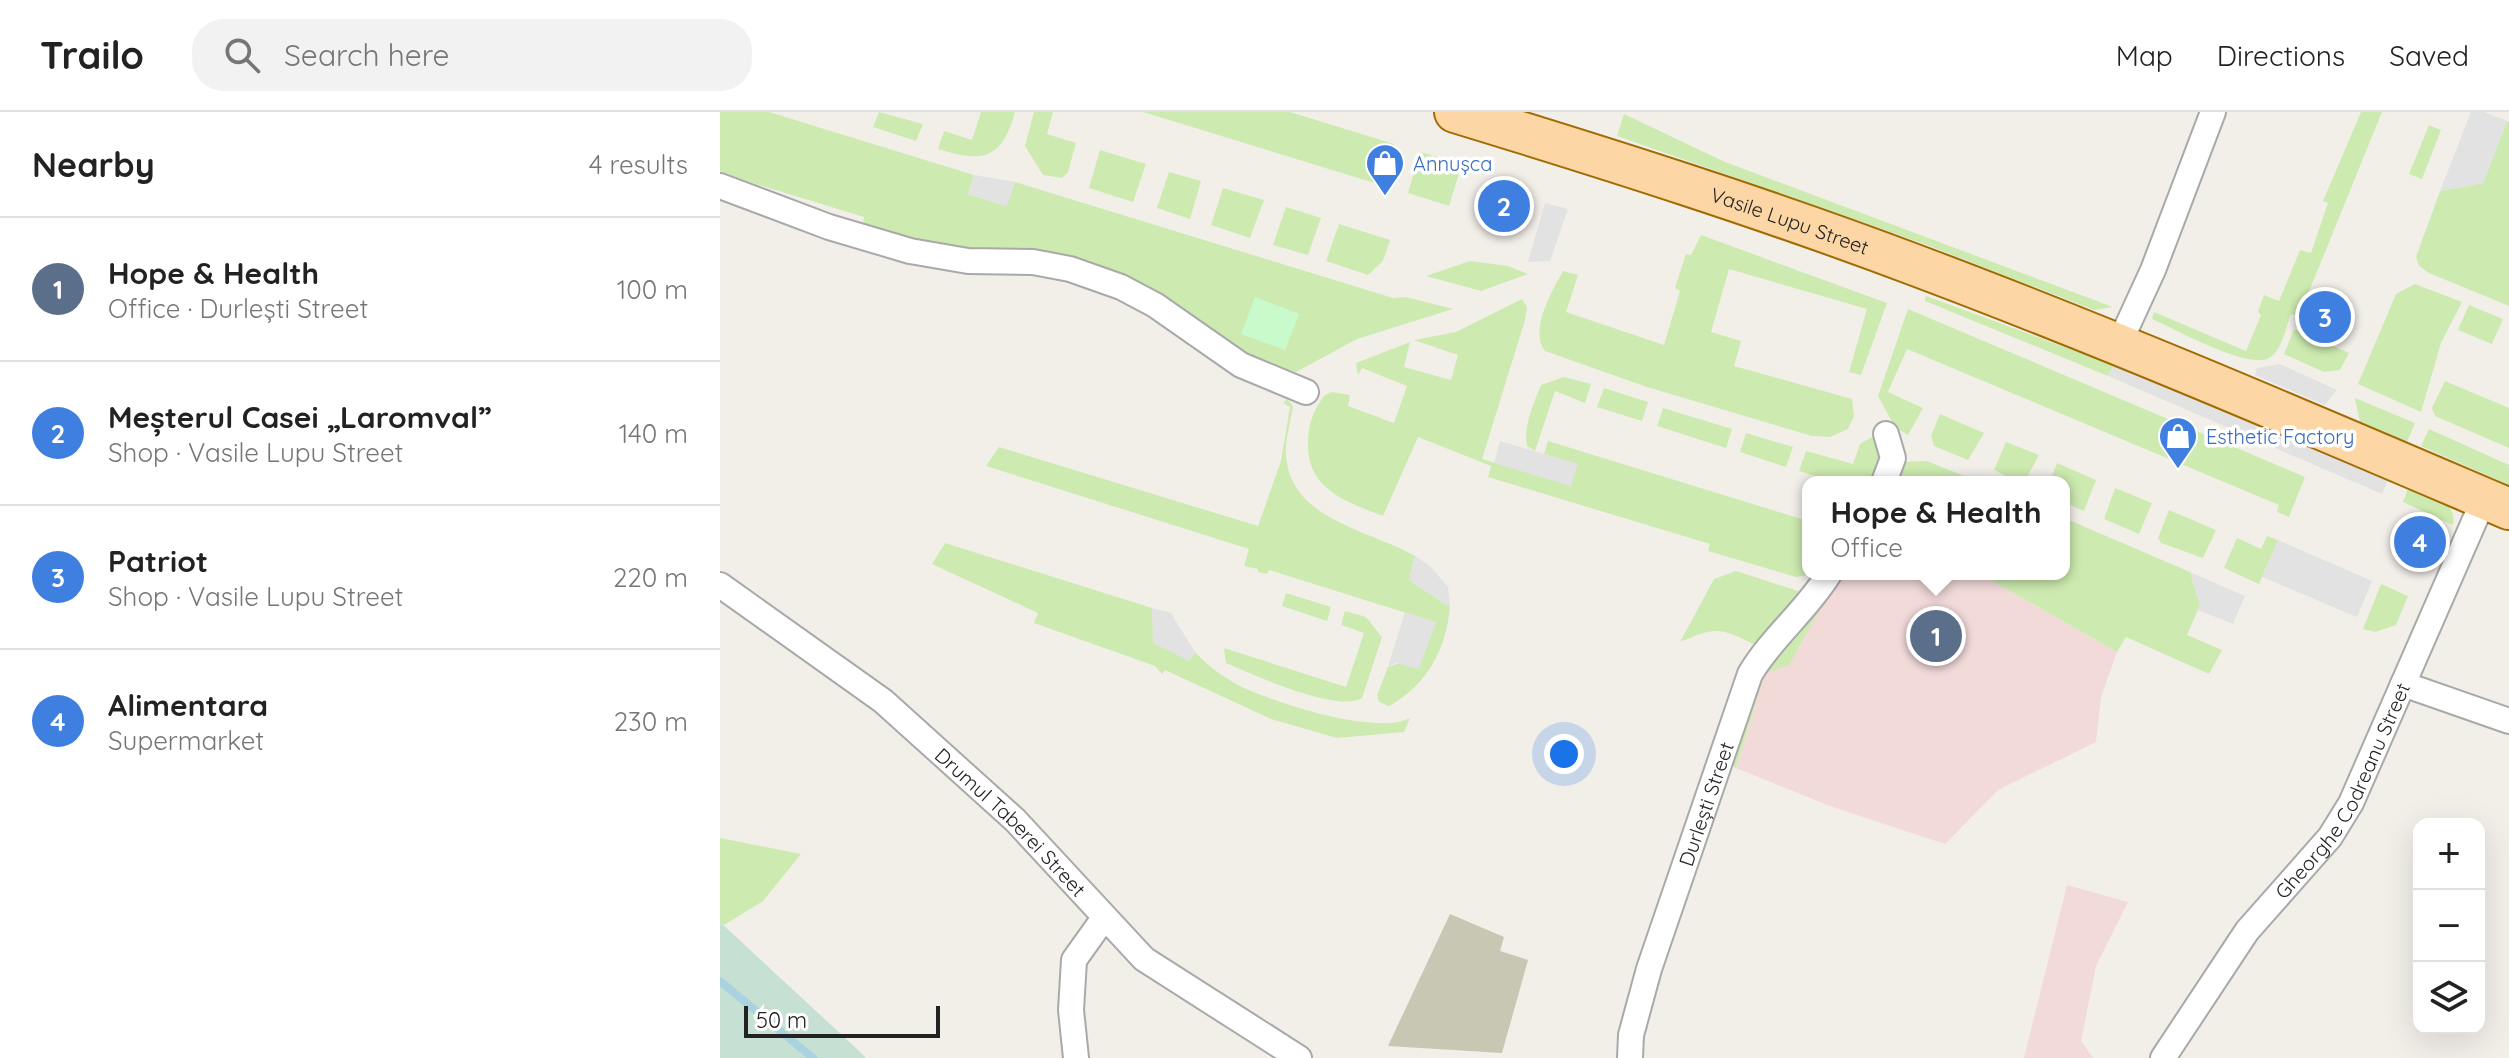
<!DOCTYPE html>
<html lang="en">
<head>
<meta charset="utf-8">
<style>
	:root { --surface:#fff; --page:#f2f2f2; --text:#222; --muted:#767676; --line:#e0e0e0; --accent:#1a73e8 }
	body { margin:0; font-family:Quicksand,sans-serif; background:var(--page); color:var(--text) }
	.controls { position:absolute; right:24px; bottom:24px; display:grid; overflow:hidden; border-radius:16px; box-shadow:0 8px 32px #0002 }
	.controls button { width:72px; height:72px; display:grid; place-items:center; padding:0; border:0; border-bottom:2px solid var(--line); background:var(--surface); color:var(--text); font:40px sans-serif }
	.scale { position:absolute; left:24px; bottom:20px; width:196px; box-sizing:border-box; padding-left:8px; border:4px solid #222; border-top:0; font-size:22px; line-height:28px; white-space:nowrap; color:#222; -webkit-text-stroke:6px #fff; paint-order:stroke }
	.you { position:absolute; left:844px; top:642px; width:28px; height:28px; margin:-20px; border:6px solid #fff; border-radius:50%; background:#1a73e8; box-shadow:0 0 0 12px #1a73e833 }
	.badge { display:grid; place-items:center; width:52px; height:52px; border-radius:50%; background:var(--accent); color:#fff; font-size:26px; font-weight:700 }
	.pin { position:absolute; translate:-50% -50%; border:4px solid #fff; box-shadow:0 2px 8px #0006 }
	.popup { position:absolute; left:1082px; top:364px; width:268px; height:104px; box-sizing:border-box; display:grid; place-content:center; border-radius:16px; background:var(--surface); filter:drop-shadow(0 2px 6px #0005); font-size:26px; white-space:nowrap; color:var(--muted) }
	.popup b { font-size:30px; color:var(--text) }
	.popup::after { content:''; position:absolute; left:50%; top:100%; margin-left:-16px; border:16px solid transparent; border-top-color:var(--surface) }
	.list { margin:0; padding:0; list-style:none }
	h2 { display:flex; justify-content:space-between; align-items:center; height:104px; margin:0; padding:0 32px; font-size:34px }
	h2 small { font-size:26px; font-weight:400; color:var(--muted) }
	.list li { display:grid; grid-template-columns:52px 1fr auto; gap:24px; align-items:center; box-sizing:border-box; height:144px; padding:0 32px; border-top:2px solid var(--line) }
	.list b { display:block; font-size:30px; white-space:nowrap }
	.list p { margin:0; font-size:26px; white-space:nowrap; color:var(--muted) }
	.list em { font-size:26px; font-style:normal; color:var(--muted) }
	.icon { flex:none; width:44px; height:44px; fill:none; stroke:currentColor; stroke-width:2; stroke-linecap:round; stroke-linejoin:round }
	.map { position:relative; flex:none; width:1789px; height:946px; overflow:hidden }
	header { display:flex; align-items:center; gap:48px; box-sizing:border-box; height:112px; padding:0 40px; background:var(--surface); border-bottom:2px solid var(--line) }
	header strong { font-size:38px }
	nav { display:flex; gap:44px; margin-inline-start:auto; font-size:28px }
	.search { width:560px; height:72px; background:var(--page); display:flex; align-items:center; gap:20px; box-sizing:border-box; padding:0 28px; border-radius:32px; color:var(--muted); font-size:30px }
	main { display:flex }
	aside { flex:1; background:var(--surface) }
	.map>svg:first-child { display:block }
</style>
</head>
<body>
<header>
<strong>Trailo</strong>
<div class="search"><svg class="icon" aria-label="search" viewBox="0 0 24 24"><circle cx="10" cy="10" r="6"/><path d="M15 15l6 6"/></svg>Search here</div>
<nav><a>Map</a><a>Directions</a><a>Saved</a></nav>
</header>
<main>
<aside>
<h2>Nearby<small>4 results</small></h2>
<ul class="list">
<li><span class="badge" style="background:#5c6f8a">1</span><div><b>Hope &amp; Health</b><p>Office · Durlești Street</p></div><em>100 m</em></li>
<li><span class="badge" style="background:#3f7fe0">2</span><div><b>Meșterul Casei „Laromval”</b><p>Shop · Vasile Lupu Street</p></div><em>140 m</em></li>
<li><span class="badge" style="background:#3f7fe0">3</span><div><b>Patriot</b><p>Shop · Vasile Lupu Street</p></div><em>220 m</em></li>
<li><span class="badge" style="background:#3f7fe0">4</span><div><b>Alimentara</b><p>Supermarket</p></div><em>230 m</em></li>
</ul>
</aside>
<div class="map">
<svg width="1789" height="946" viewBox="0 0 1789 946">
	<rect width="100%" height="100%" fill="#f2efe9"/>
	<!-- commercial -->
	<path fill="#f2dad9" d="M1119,462h141l137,78 -16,45 -5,45 -98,48 -53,54 -115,-38 -94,-38 29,-95z
		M1347,773l61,17 -32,64 -15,75 12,17h-69z"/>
	<!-- construction -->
	<path fill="#c7c7b4" d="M730,802l54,23 -4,14 28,9 -26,93 -114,-7z"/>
	<!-- grass -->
	<path fill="#cdebb0" d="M0,0h49l205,63 -6,19 38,12 9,-24 378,116 13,-1 47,12 -96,30 -61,33 -33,-8 -123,-73 -181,-34 -97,-28 2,-12 -144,-44z
		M159,0l44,12 -7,17 -43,-14z
		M261,0h34c-13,48 -33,51 -77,37l6,-18 28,9z
		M314,0h19l-6,22 29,9 -8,29 -6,6 -19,-3 -18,-29z
		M423,0h147l104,32 -13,41z
		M1641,0h21l-83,204 -8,-2c-5,13 -9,37 -22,44 -21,12 -94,-29 -117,-39l2,-7 92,39 15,-36 -3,-3 6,-17 15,6 21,-51 11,3 17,-50 -5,-2z
		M904,2l101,48 388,145 -19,3 -167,-65 -310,-109z
		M1787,9l2,1v184l-80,-33 -10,-7 -3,-9 24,-66 43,-8z
		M1709,13l12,5 -19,49 -13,-5z
		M380,38l46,14 -13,38 -44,-14z
		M700,40l42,12 -13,42 -41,-13z
		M449,60l32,9 -11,38 -33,-11z
		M503,76l41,12 -14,38 -39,-13z
		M566,95l35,11 -13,37 -35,-10z
		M619,112l51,16 -7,21 -15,14 -42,-14z
		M981,123l186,68 -26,72 -12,-3 18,-63 -138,-40 -18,63 30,9 -7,25 118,33 2,17 -6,13 -18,8 -18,-1 -165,-49 -102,-36c-16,-21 7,-60 18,-80l15,4 -12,37 98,33 16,-54 -5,-3 11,-34 5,1z
		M750,149l38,5 20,8 -47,17 -55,-15z
		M1695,172l47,18 -21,41 -20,69 -63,-28 38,-90z
		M1206,184l188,69 -6,11 -183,-75z
		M802,187l5,8 -2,13 -43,139 89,26 6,-21 -33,-10 4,-13 260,80v53h6l-18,3 -88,-26 2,-7 -222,-67 3,-11 -73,-29 -35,79c-37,-14 -77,-27 -75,-74 0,-17 6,-34 17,-47l7,-3 18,3 -2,11 46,17 13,-37 -45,-18 -4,7 -2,-12 54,-21 -6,25 47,13 7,-25 -44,-15 42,-8z
		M1749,193l34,14 -11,25 -34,-14z
		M1188,197l397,168 -16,40 -12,-5 2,-7 -372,-156 -19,43 35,16 -15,27 -13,-8 -17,-31z
		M1574,217l55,24 -9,17 -16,2 -40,-18z
		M844,265l27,7 -6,19 -30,-12 -20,60 -8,-5c-4,-20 7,-43 14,-61z
		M1725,269l64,27v40l-74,-32 -3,-8z
		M884,276l44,14 -6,19 -45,-14z
		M1635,286l60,25 -8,19 -47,-20z
		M567,287l6,7c-2,15 -8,33 -7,49 4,65 84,75 129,101l-6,24 41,27c-4,43 -23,78 -61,99l-10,-4 -2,-7 11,-28 12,-4 35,-41 -166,-52 -2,4 -9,-2v-3l-14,-3 5,-17 -263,-83 13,-19 259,79 23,-65 9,-54 -7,-4z
		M943,296l69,21 -6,19 -69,-22z
		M1220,302l44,19 -16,27 -34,-14 -3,-10z
		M1709,317l80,36v20l-88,-39z
		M1026,321l47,14 -7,20 -46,-15z
		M1152,325l6,4 7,18 -9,23h-56l1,-4 -22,-7 7,-20 47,13 7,-20z
		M1286,330l33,13 -14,26 -7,1 -24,-12z
		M1207,349l52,21h-75l-4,-7 3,-13z
		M1337,351l39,17 -12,31 -20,-9v-20h-14z
		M1689,374c18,8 49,14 44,39l-50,-23z
		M1395,376l37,15 -13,31 -35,-15z
		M1449,398l47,20 -13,28 -42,-15 -3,-5z
		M1344,406l126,54 10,33 -13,30 35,15 -13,24 -83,-37 -9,15 -137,-78h84z
		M1547,424l11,4 -19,44 -35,-16 13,-30 24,11z
		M225,431l207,65 2,35 35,17 6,-8c13,14 28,25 45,34 35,17 136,50 170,32l-6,14 -67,6 -66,-19 -106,-49 -3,4 -7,-8 -121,-43 4,-10 -106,-49z
		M1016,459l62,20 2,4 -14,22 -31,28c-36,-18 -39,-18 -75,-3l34,-63z
		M1119,462l-50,91 -24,8 -29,95 -10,-5 36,-94z
		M1661,472l27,12 -12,29 -21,7 -12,-3z
		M566,481l45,14 -4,14 -45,-15z
		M625,499l21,6 16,20 -20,61c-25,15 -108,-23 -136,-35l-2,-15 122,39 18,-54 -23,-8z
		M0,726l81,16 -38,47 -39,24 -4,-3z"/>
	<!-- wetland -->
	<path fill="#c6e0d4" d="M0,810l138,128 8,8h-146z"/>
	<!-- park -->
	<path fill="#c8facc" d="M535,185l44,17 -14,36 -44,-16z"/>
	<!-- parking -->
	<path fill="#e2e2e2" d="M1751,0h13l23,9 -24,62 -43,8z
		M254,63l41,7 -8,24 -39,-12z
		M825,91l23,6 -18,52 -22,1z
		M1560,252l57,26 -12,15 -70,-30 2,-7z
		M1394,253l275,113 -7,16 -274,-118z
		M780,329l78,23 -7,22 -77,-23z
		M1558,428l94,41 -15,36 -95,-40z
		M695,444l15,10 18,21 2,20 -41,-27z
		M1470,460l55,24 -12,28 -35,-14 2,-5z
		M432,496l19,5 24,39 -6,9 -36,-18z
		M685,500l31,10 -17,47 -24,-6 -7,4z"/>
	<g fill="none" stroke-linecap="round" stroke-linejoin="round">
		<!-- stream -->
		<path stroke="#aad3df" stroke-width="8" d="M0,869l93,77"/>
		<defs>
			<g id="minor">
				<path d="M0,74l109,41 81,24 58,10 65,1 37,7 51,18 34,18 86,60 65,27"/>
				<path d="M1399,232l34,-74 60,-158"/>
				<path d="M1164,370l9,-24 -7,-24"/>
				<path id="s1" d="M0,473l163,116 132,119 129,139 155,99"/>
				<path d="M1683,572l106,37"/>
				<path d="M356,946l-5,-48 3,-50 30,-42"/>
				<path id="s2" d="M910,946l1,-23 18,-66 101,-295c22,-37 56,-63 79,-100"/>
				<path id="s3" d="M1443,946l84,-127 83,-94 21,-34 133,-304"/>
			</g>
			<g id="primary">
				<path id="s4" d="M735,0c154,47 309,96 460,153 200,75 397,160 594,244"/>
			</g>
		</defs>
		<!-- minor casing -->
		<use href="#minor" stroke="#a9a9a9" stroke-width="28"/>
		<!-- primary casing -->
		<use href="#primary" stroke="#a06b00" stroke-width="44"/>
		<!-- minor -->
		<use href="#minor" stroke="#fff" stroke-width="24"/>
		<!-- primary -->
		<use href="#primary" stroke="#fcd6a4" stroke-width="40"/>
	</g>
	<!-- icons -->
	<defs>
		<symbol id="shop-pin" viewBox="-11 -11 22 30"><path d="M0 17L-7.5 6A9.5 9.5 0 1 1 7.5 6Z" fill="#3f7fe0" stroke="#fff"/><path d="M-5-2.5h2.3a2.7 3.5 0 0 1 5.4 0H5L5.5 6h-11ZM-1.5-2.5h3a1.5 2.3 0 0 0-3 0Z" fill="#fff"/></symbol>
	</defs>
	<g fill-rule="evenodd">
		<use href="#shop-pin" x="643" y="29" width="44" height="60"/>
		<use href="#shop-pin" x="1436" y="302" width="44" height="60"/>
	</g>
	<g text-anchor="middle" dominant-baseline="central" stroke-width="7" stroke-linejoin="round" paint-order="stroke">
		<!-- shop labels -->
		<g font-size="20" fill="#366cbe" stroke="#fff" text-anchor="start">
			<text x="693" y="51">Annușca</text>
			<text x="1486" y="324">Esthetic Factory</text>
		</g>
		<!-- street labels -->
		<g font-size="20" fill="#222" stroke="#fff">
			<text stroke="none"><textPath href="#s4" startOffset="352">Vasile Lupu Street</textPath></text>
			<text stroke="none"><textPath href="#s3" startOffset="324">Gheorghe Codreanu Street</textPath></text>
			<text stroke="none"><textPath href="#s2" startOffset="266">Durlești Street</textPath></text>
			<text stroke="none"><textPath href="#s1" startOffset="376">Drumul Taberei Street</textPath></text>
		</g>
	</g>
</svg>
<div class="controls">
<button>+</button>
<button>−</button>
<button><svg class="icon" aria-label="layers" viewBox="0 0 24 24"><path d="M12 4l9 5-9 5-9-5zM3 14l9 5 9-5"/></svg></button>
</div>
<div class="scale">50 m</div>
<div class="you"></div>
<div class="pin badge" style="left:1216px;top:524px;background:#5c6f8a">1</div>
<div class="popup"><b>Hope &amp; Health</b>Office</div>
<div class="pin badge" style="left:784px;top:94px;background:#3f7fe0">2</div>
<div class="pin badge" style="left:1605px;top:205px;background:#3f7fe0">3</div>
<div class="pin badge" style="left:1700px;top:430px;background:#3f7fe0">4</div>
</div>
</main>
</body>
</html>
